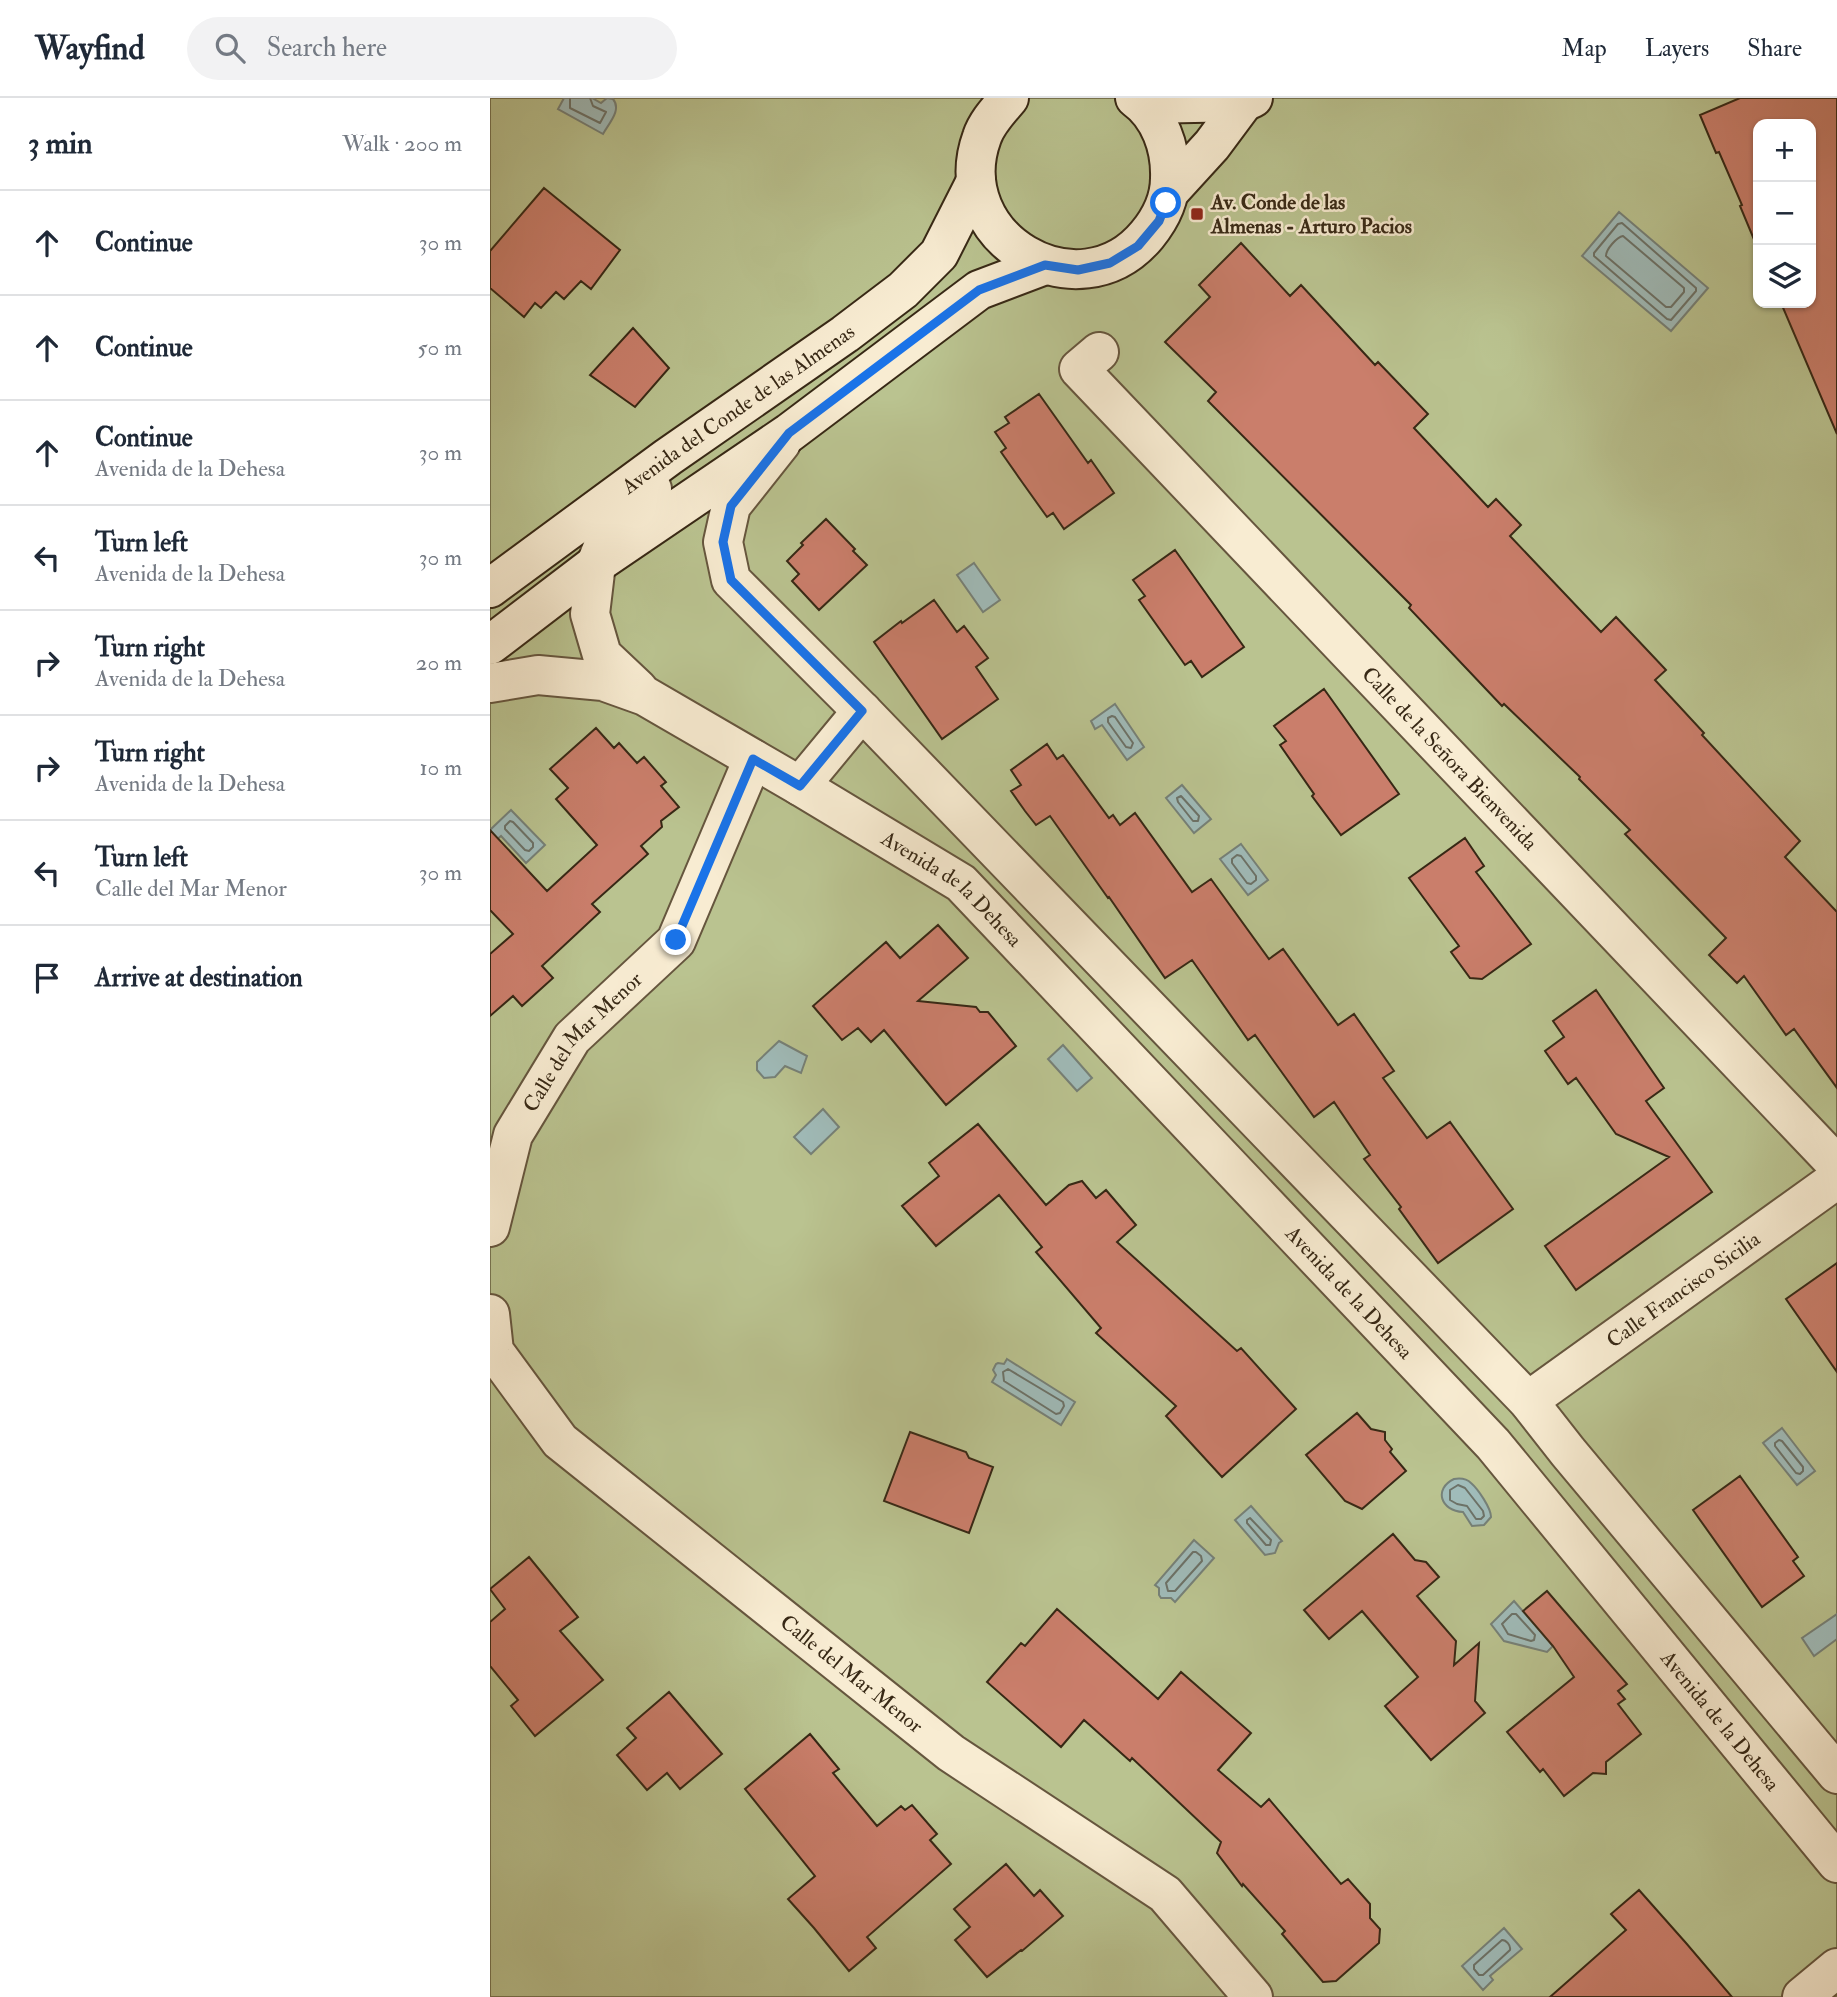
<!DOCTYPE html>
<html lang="en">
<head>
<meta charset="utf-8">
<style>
	:root { --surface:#fff; --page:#f2f2f3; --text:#1f2937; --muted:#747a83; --line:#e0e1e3 }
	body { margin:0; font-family:"IM FELL Double Pica",serif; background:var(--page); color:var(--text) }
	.controls { position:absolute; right:21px; top:21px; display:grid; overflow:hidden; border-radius:14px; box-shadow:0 2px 5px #0004 }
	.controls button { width:63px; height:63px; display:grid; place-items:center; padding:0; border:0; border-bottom:2px solid var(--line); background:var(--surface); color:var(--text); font:35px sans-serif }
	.stop { position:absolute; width:21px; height:21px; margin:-16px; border:5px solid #1a73e8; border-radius:50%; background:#fff }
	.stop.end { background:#1a73e8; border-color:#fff; box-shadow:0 2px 7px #0008 }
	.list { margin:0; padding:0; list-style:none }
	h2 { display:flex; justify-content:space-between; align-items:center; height:91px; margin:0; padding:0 28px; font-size:30px }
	h2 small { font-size:23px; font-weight:400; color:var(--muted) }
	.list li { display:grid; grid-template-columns:46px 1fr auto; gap:21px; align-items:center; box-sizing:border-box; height:105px; padding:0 28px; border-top:2px solid var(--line) }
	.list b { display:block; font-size:26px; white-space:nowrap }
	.list p { margin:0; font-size:23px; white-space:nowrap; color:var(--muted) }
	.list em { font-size:23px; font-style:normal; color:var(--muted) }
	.icon { flex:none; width:38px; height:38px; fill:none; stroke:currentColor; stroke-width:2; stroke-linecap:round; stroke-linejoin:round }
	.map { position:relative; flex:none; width:1347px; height:1899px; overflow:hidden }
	header { display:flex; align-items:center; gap:42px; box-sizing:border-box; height:98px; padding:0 35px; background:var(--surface); border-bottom:2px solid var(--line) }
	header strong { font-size:33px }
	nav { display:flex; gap:38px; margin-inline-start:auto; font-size:24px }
	.search { width:490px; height:63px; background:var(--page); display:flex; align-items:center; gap:18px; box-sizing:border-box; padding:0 24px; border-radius:38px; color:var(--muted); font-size:26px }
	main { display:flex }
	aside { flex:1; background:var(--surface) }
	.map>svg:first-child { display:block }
</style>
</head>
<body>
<header>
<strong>Wayfind</strong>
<div class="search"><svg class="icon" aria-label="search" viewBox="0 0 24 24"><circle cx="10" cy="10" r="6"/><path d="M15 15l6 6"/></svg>Search here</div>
<nav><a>Map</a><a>Layers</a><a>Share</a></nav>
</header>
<main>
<aside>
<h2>3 min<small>Walk · 200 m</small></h2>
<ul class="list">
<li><svg class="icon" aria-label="ahead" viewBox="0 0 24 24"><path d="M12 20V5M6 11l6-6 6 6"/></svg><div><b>Continue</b></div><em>30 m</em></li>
<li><svg class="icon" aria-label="ahead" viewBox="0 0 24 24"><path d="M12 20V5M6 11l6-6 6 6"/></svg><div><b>Continue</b></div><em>50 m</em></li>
<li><svg class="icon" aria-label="ahead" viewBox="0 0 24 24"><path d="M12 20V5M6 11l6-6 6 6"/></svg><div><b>Continue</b><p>Avenida de la Dehesa</p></div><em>30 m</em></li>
<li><svg class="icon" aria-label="left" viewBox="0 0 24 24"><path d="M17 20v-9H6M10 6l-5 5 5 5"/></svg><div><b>Turn left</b><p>Avenida de la Dehesa</p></div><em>30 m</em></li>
<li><svg class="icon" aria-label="right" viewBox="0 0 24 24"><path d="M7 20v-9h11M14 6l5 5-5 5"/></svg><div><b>Turn right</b><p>Avenida de la Dehesa</p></div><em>20 m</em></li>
<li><svg class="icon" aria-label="right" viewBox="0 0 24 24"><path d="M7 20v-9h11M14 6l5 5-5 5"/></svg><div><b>Turn right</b><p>Avenida de la Dehesa</p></div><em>10 m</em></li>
<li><svg class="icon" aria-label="left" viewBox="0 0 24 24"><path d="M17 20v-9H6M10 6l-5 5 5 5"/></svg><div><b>Turn left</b><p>Calle del Mar Menor</p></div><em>30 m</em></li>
<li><svg class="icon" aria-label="arrive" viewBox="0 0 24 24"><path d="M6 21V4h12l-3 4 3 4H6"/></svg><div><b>Arrive at destination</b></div></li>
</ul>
</aside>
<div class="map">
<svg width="1347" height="1899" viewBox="0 0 1347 1899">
	<rect width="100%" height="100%" fill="#f4e2b9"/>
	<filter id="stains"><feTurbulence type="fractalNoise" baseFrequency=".00286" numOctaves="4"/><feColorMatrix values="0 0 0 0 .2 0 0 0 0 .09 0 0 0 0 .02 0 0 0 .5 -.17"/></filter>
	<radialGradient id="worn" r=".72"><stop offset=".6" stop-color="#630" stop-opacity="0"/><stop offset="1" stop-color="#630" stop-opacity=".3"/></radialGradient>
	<!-- green -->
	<path fill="#bac390" stroke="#787652" stroke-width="2" fill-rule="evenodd" d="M0,0h1347v1899h-1347zM1268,26h53v179h-53z"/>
	<!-- water -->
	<path fill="#a0bcba" stroke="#768178" stroke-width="2" d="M74,0h28l9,5 6,-5 6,1c9,11 -4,24 -10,35l-45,-25z
		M1129,114l89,76 -37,43 -89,-75z
		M484,465l26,37 -17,12 -26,-37z
		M625,606l29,43 -17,13 -25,-35 -7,4 -4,-8z
		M692,687l29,34 -17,14 -28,-35z
		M21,712l34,35 -19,18 -25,-27 -7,6 -4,-4v-8z
		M751,746l27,36 -20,15 -28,-36z
		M289,943l28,15 -6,17 -16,-7 -10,11 -11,1 -7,-8v-8z
		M573,947l29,33 -15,13 -29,-32z
		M333,1011l16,18 -28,27 -17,-17z
		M517,1261l68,43 -14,23 -69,-43 4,-7 -3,-5 3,-6 2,-1 6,1z
		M1292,1330l33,43 -18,14 -34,-42z
		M964,1381c6,-1 12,-1 17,4 7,6 20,25 20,34l-7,8 -12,1 -9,-14c-22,-1 -30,-23 -9,-33z
		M761,1408l31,35 -3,2 -4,10 -10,2 -30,-35z
		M704,1442l20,18 -39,44 -4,-4h-10l-2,-3v-7l-4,-3z
		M1024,1503l39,45 -6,6 -43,-11 -13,-17z
		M1347,1516v25l-23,17 -12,-18z
		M1014,1830l18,21 -32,27 3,4 -10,10 -21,-24z"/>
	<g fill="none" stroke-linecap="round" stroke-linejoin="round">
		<!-- shore -->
		<path stroke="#6c7268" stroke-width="2" d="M80,0v10l30,15 6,-11 -13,-6 -3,-8
			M1132,125l74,65v3l-25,29 -4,-1 -73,-63v-3l24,-29z
			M1133,138l61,52v4l-13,15h-5l-60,-51c0,-7 11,-19 17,-20z
			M622,618l3,1 18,26 -2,5 -5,-1 -18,-25v-4z
			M691,698l18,20 -1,5h-5l-15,-19 -1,-4z
			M20,723l3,1 20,21v4l-4,4 -4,-1 -20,-21v-3z
			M747,757l4,1 15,20v4l-5,4 -4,-1 -15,-20v-4z
			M518,1271l55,33 1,4 -4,7 -4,1 -52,-33 -1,-9z
			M1289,1342l3,1 21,26v4l-3,3 -4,-1 -21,-27v-3z
			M968,1387l7,3 18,23 1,5 -3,3h-5l-9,-13 -10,-2 -7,-4v-10z
			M760,1420l21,22 -1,5h-4l-19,-22v-3z
			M703,1454h3l5,4 1,5 -27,30h-7l-2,-8z
			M1022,1516h4l19,21 -1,5 -3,1 -23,-7 -6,-10z
			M1012,1842c4,0 9,5 8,10l-27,25h-4l-5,-6v-4z"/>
	</g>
	<!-- building -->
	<path fill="#ca7e6b" stroke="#372815" stroke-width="2" d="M1250,0h97v336l-56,-131h30v-179h-53v125l-18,-43 2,-1 -23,-53 -3,1 -16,-38z
		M54,90l76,62 -29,39 -10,-8 -17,18 -8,-7 -15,16 -6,-5 -11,14 -34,-29v-37z
		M751,145l49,53 11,-11 74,80 3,-3 50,52 -14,14 74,79 8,-8 25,26 -11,11 91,96 15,-15 50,53 -11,10 49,53 -2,2 98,106 -15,16 52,55v176l-43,-59 -8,6 -42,-59 -7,7 -28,-28 17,-17 -101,-104 5,-4 -51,-51 1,-2 -76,-73 -2,2 -18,-19 -75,-79 2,-3 -203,-204 8,-9 -51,-50 45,-45 -11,-12z
		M143,230l36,40 -34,39 -45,-32z
		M549,296l49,69 3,-3 23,33 -50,36 -11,-16 -6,4 -25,-35 -21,-30 5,-4 -11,-16 14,-9 -4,-6z
		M336,421l29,30 -2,2 14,14 -48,45 -27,-29 7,-7 -12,-13 16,-16 -2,-2z
		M685,452l69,97 -42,30 -11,-16 -6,4 -46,-65 6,-4 -12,-16z
		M444,502l23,32 7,-6 24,32 -12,9 22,32 -56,40 -68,-97 27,-21 1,2z
		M834,591l75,105 -58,41 -29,-39 2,-2 -34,-49 6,-4 -12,-15z
		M106,630l18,20 5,-5 18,20 7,-6 22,25 -5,4 18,21 -18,14 1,6 -21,19 7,8 -56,50 8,8 -58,54 11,12 -31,28 -9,-10 -23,20v-62l23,-20 -23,-24v-80l57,61 50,-46 -41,-46 12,-11 -18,-19z
		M557,646l10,15 6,-4 46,63 4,-3 7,10 15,-12 57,79 19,-13 58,80 14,-10 55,76 16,-11 40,57 -11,7 44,60 23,-16 63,87 -75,54 -39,-54 2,-2 -37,-48 6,-4 -36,-53 -20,15 -59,-82 -7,5 -56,-80 -27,18 -56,-81 -1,1 -58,-82 -14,9 -11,-14 -14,-20 10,-6 -10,-15z
		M975,740l19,28 -8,6 55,72 -49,35 -12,-1 -19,-26 8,-6 -50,-68z
		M448,827l30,33 -50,43 58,6 4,5h8l28,34 -70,59 -62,-75 -13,12 -13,-14 -16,12 -29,-34 73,-64 14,16z
		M1106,892l68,98 -18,13 66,91 -136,98 -31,-44 124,-89 -53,-23 -40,-56 -8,6 -23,-33 19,-14 -11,-16z
		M488,1026l68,81 23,-20 13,-4 14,17 10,-8 30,35 -19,17 120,109 4,-3 55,61 -74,68 -56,-61 10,-10 -80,-73 5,-5 -65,-76 6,-5 -43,-52 -63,51 -34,-40 37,-30 -10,-13z
		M1347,1165v109l-51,-73z
		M867,1315l14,16 14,3v8l7,9 -2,3 16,19 -44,38 -17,-8 -39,-46z
		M420,1334l56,20 3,6 24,9 -24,66 -85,-32z
		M1250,1378l58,81 -5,4 11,15 -42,31 -69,-97z
		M903,1436l22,26 11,2 13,15 -22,19 39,45 -2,24 25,-22 -4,58 10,12 -54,47 -46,-54 33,-29 -56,-66 -33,28 -25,-29z
		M39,1459l49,60 -18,14 43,49 -68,56 -24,-30 7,-6 -28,-34v-44l15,-13 -15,-20z
		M1057,1493l80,93 -9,7 7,8 -7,5 23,30 -35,28v12l-13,-1 -29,23 -21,-27 -3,3 -33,-40 67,-55 -21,-31 -30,-35z
		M567,1511l101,90 23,-27 70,61 -33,37 43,37 8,-8 72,85 7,-5 22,25v14l10,11 -1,14 -43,38 -13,1 -41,-48 3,-3 -42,-47 -1,2 -25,-33 4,-11 -89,-84 -2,3 -46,-41 -23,27 -74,-65 34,-39 4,3z
		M179,1594l53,62 -42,35 -13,-16 -20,17 -30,-35 19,-17 -9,-10z
		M320,1636l29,35 -6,4 44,53 24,-20 4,4 7,-5 25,29 -7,6 21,24 -84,73 9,11 -27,23 -35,-43 -26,-29 27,-23 -70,-87z
		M516,1766l28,32 6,-6 23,26 -41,35 -1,-1 -34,27 -32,-37 15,-13 -16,-18z
		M1149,1792l47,53 46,54h-182l76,-67 -15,-16z"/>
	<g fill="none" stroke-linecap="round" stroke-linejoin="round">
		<defs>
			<g id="minor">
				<path id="s1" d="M609,254l-20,17 758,796"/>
				<path d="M310,688l62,-75"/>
				<path id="s2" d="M0,1129l23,-92 59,-97 104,-97 77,-182"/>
				<path id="s3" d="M0,1216l4,37 66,90 391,312 214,141 88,103"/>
				<path id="s4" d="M1038,1303l309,-222"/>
				<path d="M1312,1899l35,-29"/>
			</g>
			<g id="tertiary">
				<path d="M291,345l-50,63 -8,36 8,38 131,131 666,690 40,51 269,322"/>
				<path id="s5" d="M0,585l48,-8 65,6 42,15 155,90 161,97 532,561 344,419"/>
				<path d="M148,591l-36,-34 -12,-41 6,-50 19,-48 37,-27"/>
			</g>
			<g id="secondary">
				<path d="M519,0c-10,12 -22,24 -27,39 -37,101 97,180 165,98 14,-17 23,-35 23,-57 1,-30 -10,-62 -35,-80"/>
				<path d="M654,6l100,-2 9,-4"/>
				<path d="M680,93l42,-46 32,-43"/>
				<path id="s6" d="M0,490l178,-131 177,-123 58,-44 36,-36 37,-73"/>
				<path d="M0,547l106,-81 193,-131 190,-143 66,-25"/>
			</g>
		</defs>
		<!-- minor casing -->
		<use href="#minor" stroke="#66563e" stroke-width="42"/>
		<!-- tertiary casing -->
		<use href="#tertiary" stroke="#66563e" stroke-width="42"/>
		<!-- secondary casing -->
		<use href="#secondary" stroke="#372815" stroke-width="42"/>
		<!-- minor -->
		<use href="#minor" stroke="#f8ecd2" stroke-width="38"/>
		<!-- tertiary -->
		<use href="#tertiary" stroke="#f8ecd2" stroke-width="38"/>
		<!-- secondary -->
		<use href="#secondary" stroke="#f8ecd2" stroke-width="38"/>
	</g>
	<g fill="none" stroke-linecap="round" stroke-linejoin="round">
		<!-- route -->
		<path stroke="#1a73e8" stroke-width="9" d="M186,842l77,-181 47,27 62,-75 -131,-131 -8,-38 8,-36 58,-73 190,-143 66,-25 33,5 32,-7 28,-17 21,-25 7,-18"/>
	</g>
	<!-- markers -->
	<rect fill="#8f2418" stroke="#f8ecd2" stroke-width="2.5" x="700" y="109" width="14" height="14" rx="3.5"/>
	<g text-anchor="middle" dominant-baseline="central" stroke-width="5" stroke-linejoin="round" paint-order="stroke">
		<!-- poi labels -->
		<g font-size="21" font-weight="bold" fill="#372815" stroke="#f8ecd2" text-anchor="start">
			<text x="721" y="104">Av. Conde de las<tspan x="721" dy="24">Almenas - Arturo Pacios</tspan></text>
		</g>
		<!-- street labels -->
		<g font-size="21" fill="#372815" stroke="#f8ecd2">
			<text stroke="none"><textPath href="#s6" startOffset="306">Avenida del Conde de las Almenas</textPath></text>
			<text stroke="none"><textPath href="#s1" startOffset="564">Calle de la Señora Bienvenida</textPath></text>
			<text stroke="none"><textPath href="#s5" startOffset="522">Avenida de la Dehesa</textPath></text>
			<text stroke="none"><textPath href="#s2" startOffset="212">Calle del Mar Menor</textPath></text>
			<text stroke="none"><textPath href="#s4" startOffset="191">Calle Francisco Sicilia</textPath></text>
			<text stroke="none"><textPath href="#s5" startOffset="1090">Avenida de la Dehesa</textPath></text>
			<text stroke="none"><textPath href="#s3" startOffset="522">Calle del Mar Menor</textPath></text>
			<text stroke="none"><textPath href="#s5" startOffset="1657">Avenida de la Dehesa</textPath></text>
		</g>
	</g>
	<rect width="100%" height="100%" filter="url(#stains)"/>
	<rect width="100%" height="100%" fill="url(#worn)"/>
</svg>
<div class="controls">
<button>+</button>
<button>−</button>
<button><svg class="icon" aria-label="layers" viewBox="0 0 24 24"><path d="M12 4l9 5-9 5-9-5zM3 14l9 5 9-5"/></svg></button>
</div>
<div class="stop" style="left:676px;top:105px"></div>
<div class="stop end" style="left:186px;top:842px"></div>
</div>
</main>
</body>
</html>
